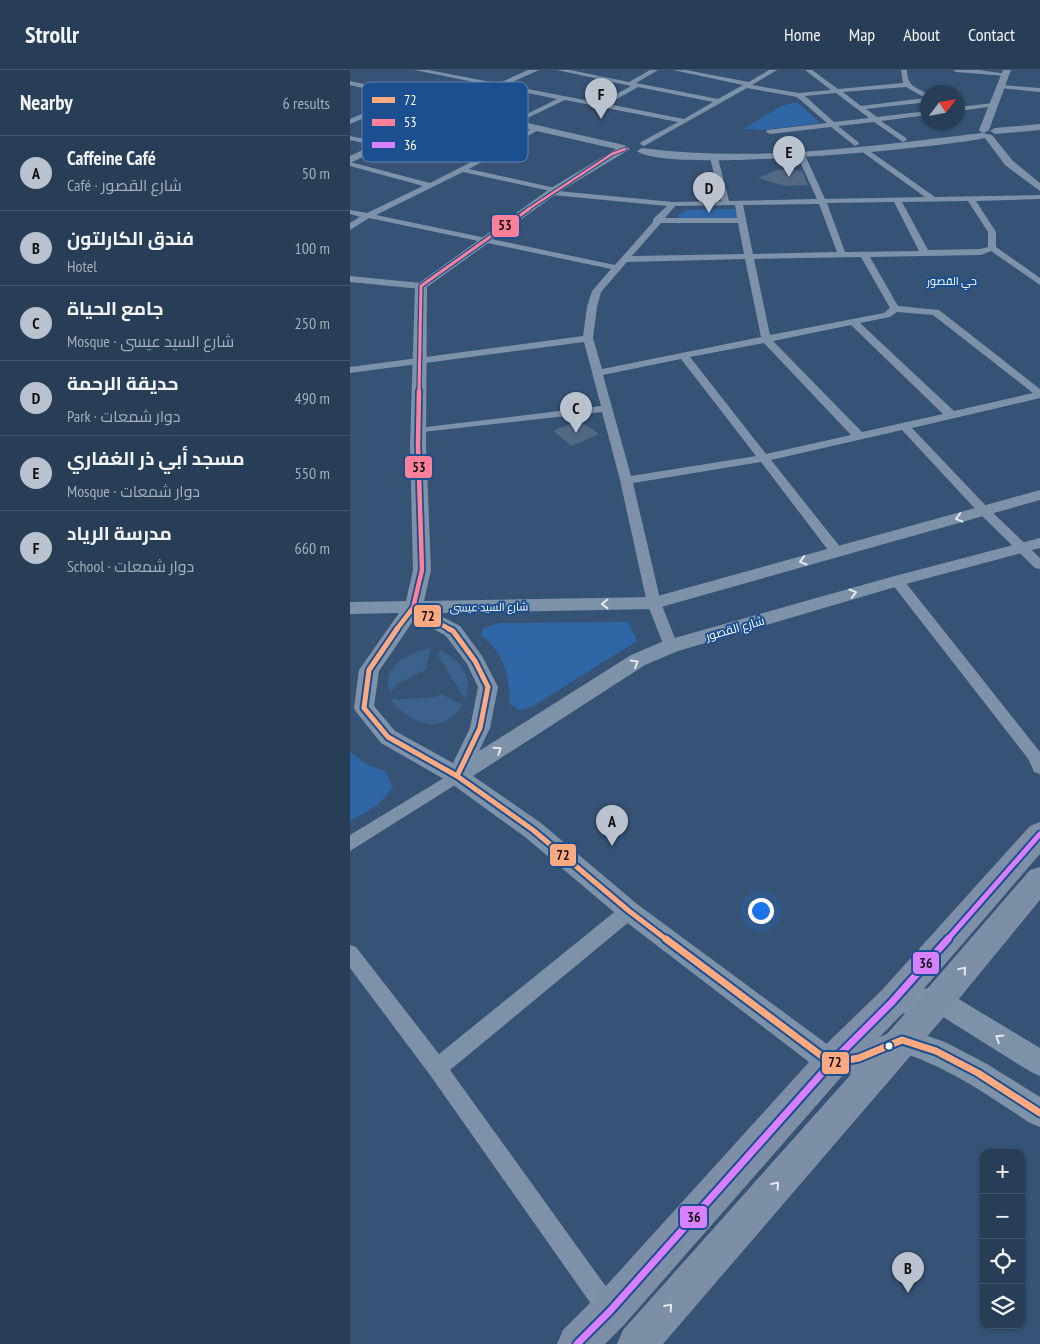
<!DOCTYPE html>
<html lang="en">
<head>
<meta charset="utf-8">
<style>
	:root { --surface:#283e57; --page:#30455d; --text:#f1f3f6; --muted:#a5aeba; --line:#44576d; --accent:#b9c2ce }
	body { margin:0; font-family:"PT Sans Narrow",Cairo,sans-serif; background:var(--page); color:var(--text) }
	.controls { position:absolute; right:15px; bottom:15px; display:grid; overflow:hidden; border-radius:10px; box-shadow:0 1px 4px #0004 }
	.controls button { width:45px; height:45px; display:grid; place-items:center; padding:0; border:0; border-bottom:1px solid var(--line); background:var(--surface); color:var(--text); font:25px sans-serif }
	.compass { position:absolute; left:570px; top:15px; width:45px; height:45px; border-radius:50%; background:var(--surface); box-shadow:0 1px 4px #0004; rotate:58deg }
	.you { position:absolute; left:410px; top:840px; width:18px; height:18px; margin:-12px; border:4px solid #fff; border-radius:50%; background:#1a73e8; box-shadow:0 0 0 8px #1a73e833 }
	.badge { display:grid; place-items:center; width:32px; height:32px; border-radius:50%; background:var(--accent); color:#111; font-size:16px; font-weight:700 }
	.pin { position:absolute; translate:-50% -41px; filter:drop-shadow(0 1px 2px #0008) }
	.pin::after { content:''; position:absolute; top:26px; width:18px; height:15px; background:inherit; clip-path:polygon(0 0,100% 0,50% 100%) }
	.list { margin:0; padding:0; list-style:none }
	h2 { display:flex; justify-content:space-between; align-items:center; height:65px; margin:0; padding:0 20px; font-size:21px }
	h2 small { font-size:16px; font-weight:400; color:var(--muted) }
	.list li { display:grid; grid-template-columns:32px 1fr auto; gap:15px; align-items:center; box-sizing:border-box; height:75px; padding:0 20px; border-top:1px solid var(--line) }
	.list b { display:block; font-size:19px; white-space:nowrap }
	.list p { margin:0; font-size:16px; white-space:nowrap; color:var(--muted) }
	.list em { font-size:16px; font-style:normal; color:var(--muted) }
	.icon { flex:none; width:28px; height:28px; fill:none; stroke:currentColor; stroke-width:2; stroke-linecap:round; stroke-linejoin:round }
	.map { position:relative; flex:none; width:690px; height:1274px; overflow:hidden }
	header { display:flex; align-items:center; gap:30px; box-sizing:border-box; height:70px; padding:0 25px; background:var(--surface); border-bottom:1px solid var(--line) }
	header strong { font-size:24px }
	nav { display:flex; gap:28px; margin-inline-start:auto; font-size:18px }
	main { display:flex }
	aside { flex:1; background:var(--surface) }
	.map>svg:first-child { display:block }
</style>
</head>
<body>
<header>
<strong>Strollr</strong>
<nav><a>Home</a><a>Map</a><a>About</a><a>Contact</a></nav>
</header>
<main>
<aside>
<h2>Nearby<small>6 results</small></h2>
<ul class="list">
<li><span class="badge">A</span><div><b>Caffeine Café</b><p>Café · شارع القصور</p></div><em>50 m</em></li>
<li><span class="badge">B</span><div><b>فندق الكارلتون</b><p>Hotel</p></div><em>100 m</em></li>
<li><span class="badge">C</span><div><b>جامع الحياة</b><p>Mosque · شارع السيد عيسى</p></div><em>250 m</em></li>
<li><span class="badge">D</span><div><b>حديقة الرحمة</b><p>Park · دوار شمعات</p></div><em>490 m</em></li>
<li><span class="badge">E</span><div><b>مسجد أبي ذر الغفاري</b><p>Mosque · دوار شمعات</p></div><em>550 m</em></li>
<li><span class="badge">F</span><div><b>مدرسة الرياد</b><p>School · دوار شمعات</p></div><em>660 m</em></li>
</ul>
</aside>
<div class="map">
<svg width="690" height="1274" viewBox="0 0 690 1274">
	<rect width="100%" height="100%" fill="#365274"/>
	<!-- green -->
	<path fill="#2f66a5" d="M447,32l23,21 -59,7 -17,-1 37,-23z
		M385,139l3,11h-57l-3,-5 8,-5z
		M278,552l9,19 -102,64 -15,5 -10,-6c-1,-30 -5,-49 -29,-69l2,-7 16,-5z
		M0,682l18,13 17,6 8,16 -15,18 -28,16z"/>
	<!-- water -->
	<path fill="#3b618d" d="M81,578l-6,22 -27,14 -8,9c-11,-26 20,-41 41,-45z
		M90,580c18,8 36,28 25,49l-27,-43z
		M92,624l21,11c-22,32 -52,20 -72,-5l44,-3z"/>
	<!-- building -->
	<path fill="#526984" d="M430,99l22,2 6,14 -23,1 -27,-8z
		M229,350l20,14 -27,12 -19,-15z"/>
	<g fill="none" stroke-linecap="round" stroke-linejoin="round">
		<!-- minor -->
		<path fill="#7d92a8" fill-rule="evenodd" d="M65,0h13l172,33 31,-17 -74,-16h13l59,12 21,-12h8l-22,13 82,16 25,-14 -70,-15h13l63,12 20,-12h8l-25,15 47,8 32,-3 -26,-20h7l26,19 65,-6 -2,-13h6c0,16 8,17 21,24v8l-62,7 11,8 51,-6v4l-47,6 25,17 1,2 -4,2 -29,-20 -36,4 20,16 1,2 -4,2 -24,-19 -61,7 -4,-2 1,-2 60,-7 -30,-26 -50,-9 -103,58 -4,-2 1,-2 37,-20 -113,-22 -44,21 -2,-1v-2l38,-19zM288,17l75,15 -29,17 -76,-15zM556,17l19,11 -64,8 -18,-14zM486,23l33,25 -35,4 -29,-26z
			M603,0h26l29,4 -3,2 -49,-4z
			M0,11l61,13 35,11 -3,2 -34,-8 -59,25v-5l52,-22 -52,-12z
			M651,15l39,3v4l-41,-4v-2z
			M644,33l2,1v2l-38,5v-4z
			M186,57l6,1 -73,41 86,19h3v3l115,11 48,-1 -11,-43 4,-2 4,2 11,43 88,-2 -20,-44 4,-2 4,2 20,44 100,-2 -64,-46v-4h3l71,50 105,-2v4l-64,2 20,31v15l44,31v7l-49,-34 -10,4 -111,2 28,49 41,4 101,79v9l-128,30 76,80 52,50v11l-5,-1 -55,-54 -78,-84 -131,30 70,88 1,3 -1,3h-10l-70,-92 -128,21 28,120 17,43 -2,4h-10l-2,-4 -17,-43 -27,-123 -18,-68 -188,21 -2,-2 2,-2 4,-1 183,-22 -17,-64 -234,31v-6l233,-31 4,-29 5,-16 19,-22 -242,-51 -19,12v-7l10,-6 -10,-3v-4l17,3 56,-27 -73,-20v-4l80,21 51,-26 -84,-19v-4l90,19zM113,102l87,19 -2,2 4,2 115,11 -14,13v3l-38,43 -239,-50zM618,131l20,31v15l-8,2 -52,1 -26,-48zM544,132l25,49 -74,1 -18,-49zM469,134l18,48 -84,2 -10,-49zM385,135l2,13h-72l10,-12zM311,153h77l6,31 -112,2zM511,187l29,51 -6,5 -114,22 -16,-76zM395,189l16,78 -159,32 -9,-31 4,-31 4,-15 26,-30zM547,242l36,3 100,78 -79,18 -94,-88 30,-6zM501,255l92,89 -81,18 -89,-91zM414,273l87,92 -85,19 -76,-97zM331,289l75,97 -125,20 -28,-101z
			M0,66l34,7 1,2 -4,2 -31,-7z
			M0,206l71,7 5,3 -5,3 -71,-7z
			M547,507l5,1 138,174v22l-6,-2 -5,-12 -137,-176 -2,-3 2,-3z
			M107,700l6,2 2,4 -2,4 -113,71v-16z
			M279,833l6,2 3,6 -3,6 -185,153 167,232 4,8 -4,8 -8,4 -8,-4 -171,-243 -80,-107v-23l6,2 83,107 184,-149z"/>
		<!-- tertiary -->
		<path fill="#7d92a8" fill-rule="evenodd" d="M178,0h11l-77,35h-6l-1,-2z
			M653,0h8l-22,60 -5,3 -3,-1 -2,-2z
			M103,36l171,39 6,4 -71,43 -132,95 -1,158 5,125 -7,31 230,-4 386,-107v10l-386,109 -219,4 25,13 22,30 16,31 -8,41 -11,23 152,-96 33,-14 227,-64 149,-39v10l-138,37 -224,66 -33,14 -172,111 68,47 96,81 198,146 32,-7 35,-16 43,15 42,22 53,33v30l-10,-4c-41,-27 -80,-55 -127,-70 -23,11 -56,30 -81,19l-201,-154 -96,-81 -76,-55 -68,-39 -24,-30 -3,-5 5,-38 40,-57 -49,1v-12l56,-1 7,-31 -3,-125 5,-159 136,-98 65,-39 -163,-37 -2,3 -101,48v-7l94,-45 2,-3zM65,548l31,18 21,28 11,23 -8,41 -17,35 -58,-32 -21,-25 5,-35z
			M690,54v6l-45,4 -5,-3 5,-3z
			M632,63l10,2 21,26 27,22v8l-35,-26 -20,-27c-44,10 -322,36 -348,13l5,-3c113,15 228,-2 340,-15z
			M588,918l9,4 93,56v28l-9,-4 -96,-60 -43,2 -9,-4 -4,-8 4,-8 9,-4z"/>
		<!-- primary -->
		<path fill="#7d8ea7" fill-rule="evenodd" d="M690,752v32l-137,159 -60,62 -219,250 -19,19h-48l6,-14 33,-33 223,-246 62,-60 149,-165z
			M690,797v33l-91,111 -286,333h-46l6,-14 304,-341 103,-119z"/>
		<defs>
			<path id="bus-1-far2" d="M46,560l17,-22 38,22"/>
			<path id="bus-1-far1" d="M47,559l-28,41 -5,38 24,29 69,39
				M99,559l4,2 22,30 13,26 -8,41 -23,48
				M107,706l76,54 96,81 38,29"/>
			<path id="bus-1" d="M316,869l165,124 28,-5 43,-18 34,11 42,22 62,40"/>
			<path id="bus-2-far2" d="M177,140l85,-56 13,-5"/>
			<path id="bus-2-far1" d="M69,322l2,-106 108,-77"/>
			<path id="bus-2" d="M63,538l9,-38 -4,-125 1,-54"/>
			<path id="bus-3-far1" d="M597,870l93,-106"/>
			<path id="bus-3" d="M227,1274l33,-33 221,-248 61,-61 56,-63"/>
		</defs>
		<!-- bus-1-far2 casing -->
		<use href="#bus-1-far2" stroke="#1b4f8f" stroke-width="8"/>
		<!-- bus-1-far1 casing -->
		<use href="#bus-1-far1" stroke="#1b4f8f" stroke-width="9"/>
		<!-- bus-1 casing -->
		<use href="#bus-1" stroke="#1b4f8f" stroke-width="11"/>
		<!-- bus-2-far2 casing -->
		<use href="#bus-2-far2" stroke="#1b4f8f" stroke-width="4.5"/>
		<!-- bus-2-far1 casing -->
		<use href="#bus-2-far1" stroke="#1b4f8f" stroke-width="5.5"/>
		<!-- bus-2 casing -->
		<use href="#bus-2" stroke="#1b4f8f" stroke-width="8"/>
		<!-- bus-3-far1 casing -->
		<use href="#bus-3-far1" stroke="#1b4f8f" stroke-width="9"/>
		<!-- bus-3 casing -->
		<use href="#bus-3" stroke="#1b4f8f" stroke-width="11"/>
		<!-- bus-1-far2 -->
		<use href="#bus-1-far2" stroke="#ffa980" stroke-width="4.5"/>
		<!-- bus-1-far1 -->
		<use href="#bus-1-far1" stroke="#ffa980" stroke-width="5"/>
		<!-- bus-1 -->
		<use href="#bus-1" stroke="#ffa980" stroke-width="7"/>
		<!-- bus-2-far2 -->
		<use href="#bus-2-far2" stroke="#ff8098" stroke-width="2.5"/>
		<!-- bus-2-far1 -->
		<use href="#bus-2-far1" stroke="#ff8098" stroke-width="3"/>
		<!-- bus-2 -->
		<use href="#bus-2" stroke="#ff8098" stroke-width="4.5"/>
		<!-- bus-3-far1 -->
		<use href="#bus-3-far1" stroke="#d880ff" stroke-width="5"/>
		<!-- bus-3 -->
		<use href="#bus-3" stroke="#d880ff" stroke-width="7"/>
	</g>
	<!-- one-way arrows -->
	<defs><path id="oneway-chevron" d="M-2-3.5L2.5 0L-2 3.5" fill="none" stroke-width="1.6" stroke-linecap="round" stroke-linejoin="round" transform="scale(1.25)"/></defs>
	<g stroke="#e5e9ee">
		<use href="#oneway-chevron" transform="translate(609 448) rotate(165)"/>
		<use href="#oneway-chevron" transform="translate(453 491) rotate(164)"/>
		<use href="#oneway-chevron" transform="translate(503 523) rotate(-16)"/>
		<use href="#oneway-chevron" transform="translate(255 534) rotate(179)"/>
		<use href="#oneway-chevron" transform="translate(285 593) rotate(-30)"/>
		<use href="#oneway-chevron" transform="translate(148 680) rotate(-33)"/>
		<use href="#oneway-chevron" transform="translate(649 968) rotate(-148)"/>
	</g>
	<g stroke="#e5e8ed">
		<use href="#oneway-chevron" transform="translate(613 900) rotate(-50)"/>
		<use href="#oneway-chevron" transform="translate(426 1115) rotate(-49)"/>
		<use href="#oneway-chevron" transform="translate(319 1237) rotate(-49)"/>
	</g>
	<!-- markers -->
	<circle fill="#fff" stroke="#1b4f8f" stroke-width="2" cx="539" cy="976" r="4.5"/>
	<g text-anchor="middle" dominant-baseline="central" stroke-width="4" stroke-linejoin="round" paint-order="stroke">
		<!-- far-neighbourhood labels -->
		<g font-size="11" fill="#fff" stroke="#1b4f8f">
			<text x="602" y="211">حي القصور</text>
		</g>
		<!-- far-street labels -->
		<g font-size="11" fill="#fff" stroke="#1b4f8f">
			<text transform="translate(139 537) rotate(-1)">شارع السيد عيسى</text>
		</g>
		<!-- street labels -->
		<g font-size="12" fill="#fff" stroke="#1b4f8f">
			<text transform="translate(385 558) rotate(-16)">شارع القصور</text>
		</g>
	</g>
	<!-- legend -->
	<rect x="12" y="12" width="166" height="80" rx="8" fill="#1b4f8f" stroke="#5f84b1" stroke-width="1"/>
	<rect x="22" y="27" width="23" height="6" fill="#ffa980"/>
	<rect x="22" y="49" width="23" height="7" fill="#ff8098"/>
	<rect x="22" y="72" width="23" height="6" fill="#d880ff"/>
	<g font-size="14" fill="#fff">
		<text x="54" y="35">72</text>
		<text x="54" y="57">53</text>
		<text x="54" y="80">36</text>
	</g>
	<g stroke="#1b4f8f" stroke-width="2">
		<rect x="141" y="144" width="29" height="24" rx="5" fill="#ff8098"/>
		<rect x="54" y="385" width="29" height="24" rx="5" fill="#ff8098"/>
		<rect x="63" y="534" width="29" height="24" rx="5" fill="#ffa980"/>
		<rect x="199" y="773" width="28" height="24" rx="5" fill="#ffa980"/>
		<rect x="562" y="881" width="28" height="24" rx="5" fill="#d880ff"/>
		<rect x="471" y="981" width="29" height="24" rx="5" fill="#ffa980"/>
		<rect x="329" y="1135" width="29" height="24" rx="5" fill="#d880ff"/>
	</g>
	<g font-size="14" text-anchor="middle" font-weight="bold" fill="#111">
		<text x="155" y="160">53</text>
		<text x="69" y="402">53</text>
		<text x="78" y="551">72</text>
		<text x="213" y="790">72</text>
		<text x="576" y="898">36</text>
		<text x="485" y="997">72</text>
		<text x="344" y="1152">36</text>
	</g>
</svg>
<div class="controls">
<button>+</button>
<button>−</button>
<button><svg class="icon" aria-label="locate" viewBox="0 0 24 24"><circle cx="12" cy="12" r="6"/><path d="M12 2v4M12 18v4M2 12h4M18 12h4"/></svg></button>
<button><svg class="icon" aria-label="layers" viewBox="0 0 24 24"><path d="M12 4l9 5-9 5-9-5zM3 14l9 5 9-5"/></svg></button>
</div>
<svg class="compass" viewBox="-18 -18 36 36"><path d="M0-13l5 13h-10z" fill="#e53935"/><path d="M0 13l5-13h-10z" fill="#a5aeba"/></svg>
<div class="you"></div>
<div class="pin badge" style="left:262px;top:776px">A</div>
<div class="pin badge" style="left:558px;top:1223px">B</div>
<div class="pin badge" style="left:226px;top:363px">C</div>
<div class="pin badge" style="left:359px;top:143px">D</div>
<div class="pin badge" style="left:439px;top:107px">E</div>
<div class="pin badge" style="left:251px;top:49px">F</div>
</div>
</main>
</body>
</html>
